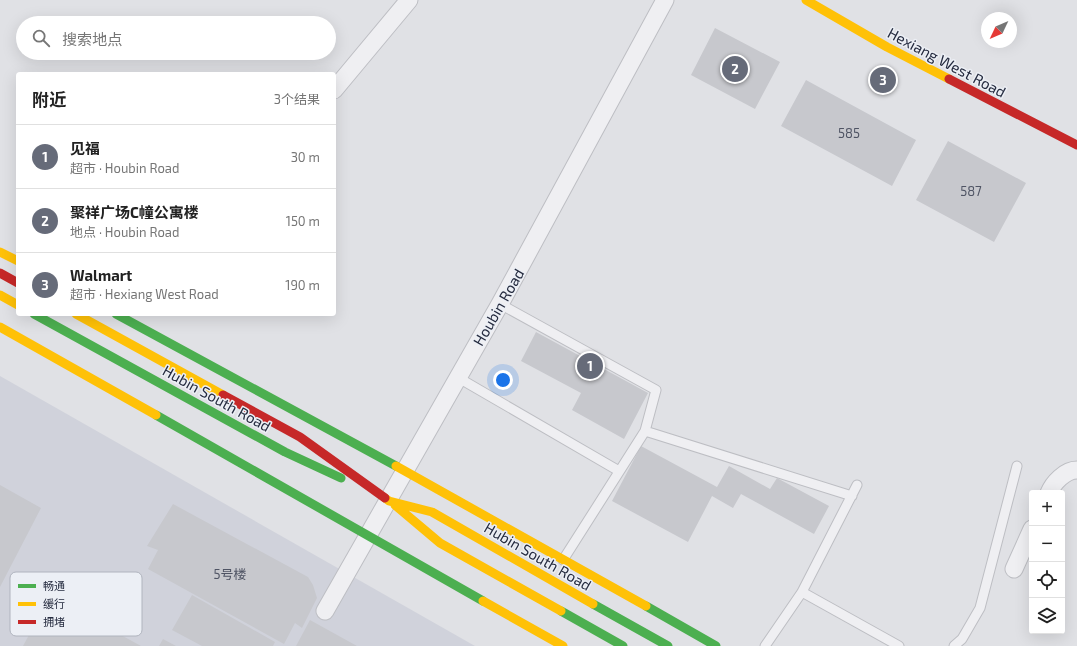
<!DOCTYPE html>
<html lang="zh">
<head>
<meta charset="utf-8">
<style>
	:root { --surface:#fff; --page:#f6f6f6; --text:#222; --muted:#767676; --line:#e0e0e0; --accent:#666b79 }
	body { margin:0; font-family:"Exo 2","Noto Sans SC",sans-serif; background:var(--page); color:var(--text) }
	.controls { position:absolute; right:12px; bottom:12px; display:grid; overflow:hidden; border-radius:4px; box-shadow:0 4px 16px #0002 }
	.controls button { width:36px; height:36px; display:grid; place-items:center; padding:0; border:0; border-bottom:1px solid var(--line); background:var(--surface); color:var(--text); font:20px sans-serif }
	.compass { position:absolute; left:981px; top:12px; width:36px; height:36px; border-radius:50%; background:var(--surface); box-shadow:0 4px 16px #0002; rotate:226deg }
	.you { position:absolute; left:503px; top:380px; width:14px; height:14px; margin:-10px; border:3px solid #fff; border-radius:50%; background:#1a73e8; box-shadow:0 0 0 6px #1a73e833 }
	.badge { display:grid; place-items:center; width:26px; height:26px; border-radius:50%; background:var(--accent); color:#fff; font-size:13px; font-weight:700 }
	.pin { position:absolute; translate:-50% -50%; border:2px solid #fff; box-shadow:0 1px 4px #0006 }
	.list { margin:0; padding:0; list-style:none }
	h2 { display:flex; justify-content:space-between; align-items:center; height:52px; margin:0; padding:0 16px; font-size:17px }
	h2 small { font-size:13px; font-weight:400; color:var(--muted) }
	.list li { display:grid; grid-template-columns:26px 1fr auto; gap:12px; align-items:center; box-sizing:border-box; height:64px; padding:0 16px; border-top:1px solid var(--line) }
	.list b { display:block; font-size:15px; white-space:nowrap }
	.list p { margin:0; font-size:13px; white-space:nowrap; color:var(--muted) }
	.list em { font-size:13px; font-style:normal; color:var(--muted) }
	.icon { flex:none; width:22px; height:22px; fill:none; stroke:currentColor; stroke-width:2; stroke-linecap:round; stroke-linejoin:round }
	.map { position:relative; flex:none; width:1077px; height:646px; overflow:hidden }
	.search { position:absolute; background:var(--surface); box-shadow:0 4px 16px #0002; left:16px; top:16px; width:320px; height:44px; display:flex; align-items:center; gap:10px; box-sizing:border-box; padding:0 14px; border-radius:22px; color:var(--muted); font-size:15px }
	.panel { position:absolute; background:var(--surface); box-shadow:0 4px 16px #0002; left:16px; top:72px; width:320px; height:244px; border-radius:4px }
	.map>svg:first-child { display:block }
</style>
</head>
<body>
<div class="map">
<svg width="1077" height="646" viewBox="0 0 1077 646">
	<rect width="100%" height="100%" fill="#e0e1e5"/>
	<!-- built -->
	<path fill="#d0d2db" d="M0,376l475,270h-475z"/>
	<!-- building -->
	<path fill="#c7c8cd" d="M715,28l65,34 -25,47 -64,-34z
		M806,80l110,60 -24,46 -111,-60z
		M948,141l78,42 -32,59 -78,-42z
		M536,332l112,61 -24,46 -52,-29 9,-17 -60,-32z
		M641,446l76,41 12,-21 41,23 7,-11 52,28 -15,28 -73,-40 -8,14 -21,-12 -24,46 -76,-41z
		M0,485l41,23 -41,79z
		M173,504l135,73 5,8 4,13 -15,30 -7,-5 -11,21 -136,-75 10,-19 -11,-4z
		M192,595l83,47 -2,4h-71l-30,-16z
		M50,596l91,50h-118z
		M310,620l47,26h-61z
		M163,639l13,7h-17z"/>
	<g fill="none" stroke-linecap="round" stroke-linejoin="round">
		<defs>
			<path id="lane" d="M500,304l156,86 -11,41 -82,129
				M457,377l162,94
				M645,431l207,65
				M802,592l97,54
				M765,646l37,-54 55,-107
				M954,646l8,-7 18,-31 37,-142"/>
			<path id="street" d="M334,90l75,-90
				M1049,493c4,-10 16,-23 28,-23
				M1014,569l18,-40
				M325,611l175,-307 165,-304"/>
		</defs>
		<!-- lane casing -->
		<use href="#lane" stroke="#bdbec3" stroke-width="11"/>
		<!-- street casing -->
		<use href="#street" stroke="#bdbec3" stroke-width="19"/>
		<!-- lane -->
		<use href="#lane" stroke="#efeff2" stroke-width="9"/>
		<!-- street -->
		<use href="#street" stroke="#efeff2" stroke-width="17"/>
		<!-- fast -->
		<path stroke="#4caf50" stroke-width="9" d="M34,314l251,138 56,26
			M116,314l280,152
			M156,415l327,186
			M593,604l75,42
			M646,606l70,40
			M561,611l62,35"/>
		<!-- slow -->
		<path stroke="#ffc107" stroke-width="9" d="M806,0l81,47 62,32
			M0,252l18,9
			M0,295l18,10
			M76,314l147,81
			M0,327l156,88
			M396,466l250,140
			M385,498l4,3 43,11 161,92
			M395,505l45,38 121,68
			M483,601l80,45"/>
		<!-- jam -->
		<path stroke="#c62828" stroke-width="9" d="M949,79l128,66
			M0,273l18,10
			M223,395l77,42 85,61"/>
	</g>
	<g text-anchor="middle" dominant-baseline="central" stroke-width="3" stroke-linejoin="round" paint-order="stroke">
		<!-- number labels -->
		<g font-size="13" fill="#4f5464">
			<text x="849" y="133">585</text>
			<text x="971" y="191">587</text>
			<text x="230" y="574">5号楼</text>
		</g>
		<!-- street labels -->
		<g font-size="15" fill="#252b3f" stroke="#eceff5">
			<text transform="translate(947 62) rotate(28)">Hexiang West Road</text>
			<text transform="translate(498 307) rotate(-60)">Houbin Road</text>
			<text transform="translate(217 398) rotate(29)">Hubin South Road</text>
			<text transform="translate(538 556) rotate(30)">Hubin South Road</text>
		</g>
	</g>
	<!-- legend -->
	<rect x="10" y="572" width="132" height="64" rx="6" fill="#eceff5" stroke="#b0b4be" stroke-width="1"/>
	<rect x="18" y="584" width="18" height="4" fill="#4caf50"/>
	<rect x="18" y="602" width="18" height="4" fill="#ffc107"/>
	<rect x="18" y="620" width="18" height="4" fill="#c62828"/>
	<g font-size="11" fill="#252b3f">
		<text x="43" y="590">畅通</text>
		<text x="43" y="608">缓行</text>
		<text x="43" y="626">拥堵</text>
	</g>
</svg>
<div class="controls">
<button>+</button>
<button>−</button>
<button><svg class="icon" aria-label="locate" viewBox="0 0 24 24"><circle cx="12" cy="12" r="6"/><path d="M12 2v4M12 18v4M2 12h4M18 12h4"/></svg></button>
<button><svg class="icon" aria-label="layers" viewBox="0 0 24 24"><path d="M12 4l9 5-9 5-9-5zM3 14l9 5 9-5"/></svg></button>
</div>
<svg class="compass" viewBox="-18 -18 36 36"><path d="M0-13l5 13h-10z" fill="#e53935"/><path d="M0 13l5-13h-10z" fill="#767676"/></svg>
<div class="you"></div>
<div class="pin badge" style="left:590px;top:366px">1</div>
<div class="pin badge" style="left:735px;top:69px">2</div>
<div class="pin badge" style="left:883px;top:80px">3</div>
<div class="search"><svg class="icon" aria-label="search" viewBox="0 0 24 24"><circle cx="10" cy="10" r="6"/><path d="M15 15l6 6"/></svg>搜索地点</div>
<section class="panel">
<h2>附近<small>3个结果</small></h2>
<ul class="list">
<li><span class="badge">1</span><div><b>见福</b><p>超市 · Houbin Road</p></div><em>30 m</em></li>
<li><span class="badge">2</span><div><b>聚祥广场C幢公寓楼</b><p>地点 · Houbin Road</p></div><em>150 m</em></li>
<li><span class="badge">3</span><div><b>Walmart</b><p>超市 · Hexiang West Road</p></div><em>190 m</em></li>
</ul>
</section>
</div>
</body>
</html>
